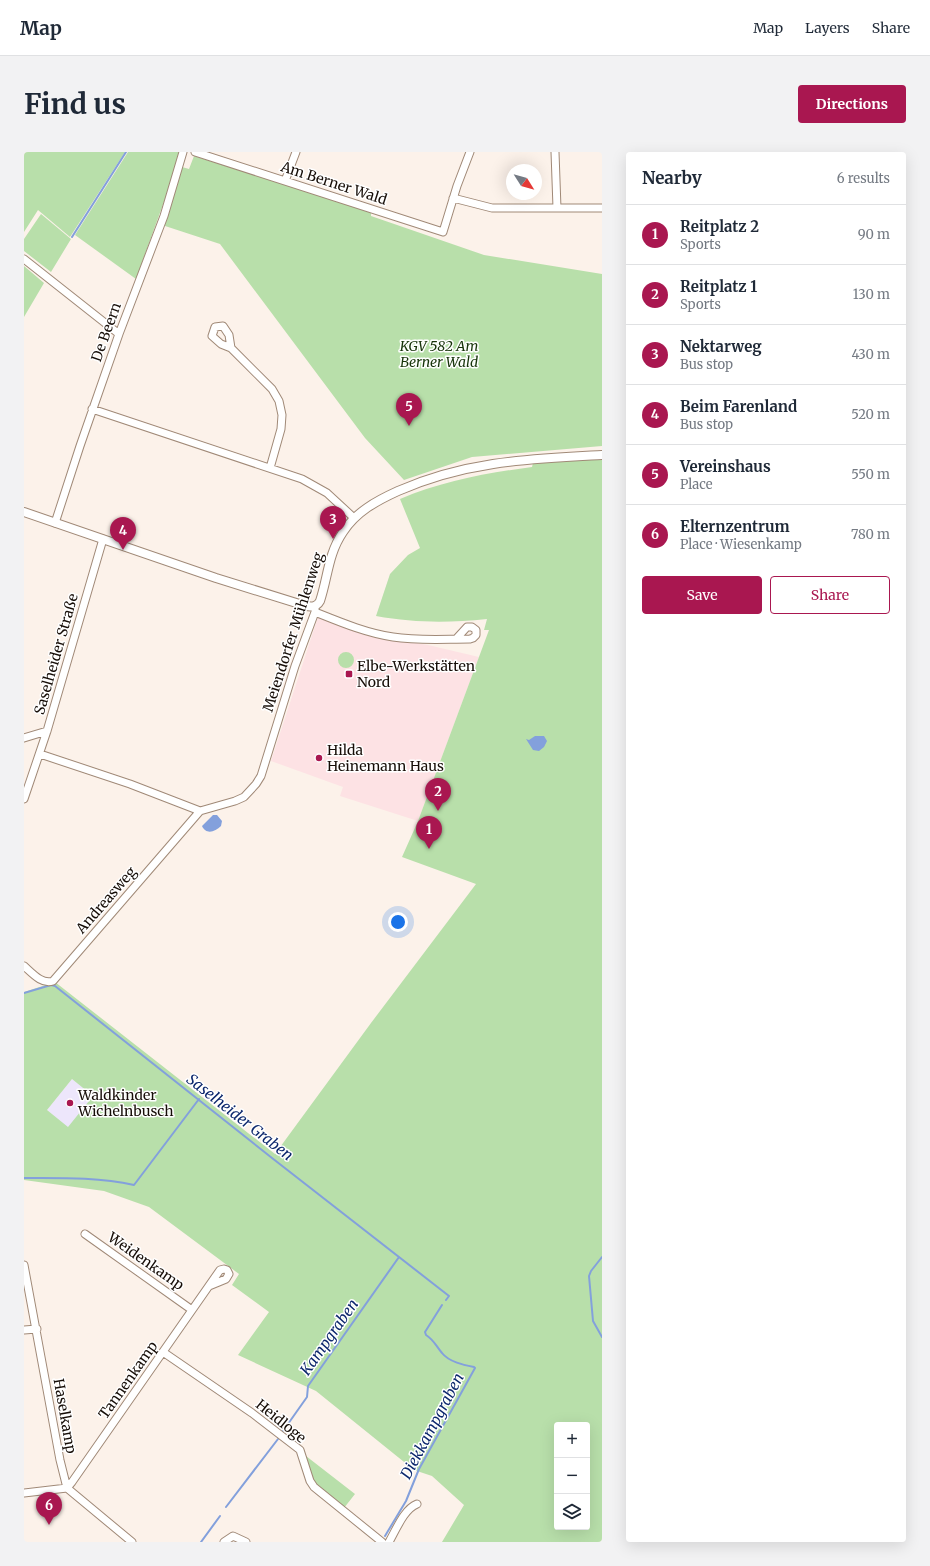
<!DOCTYPE html>
<html lang="en">
<head>
<meta charset="utf-8">
<style>
	:root { --surface:#fff; --page:#f2f2f3; --text:#1f2937; --muted:#747a83; --line:#e0e1e3; --accent:#a91750 }
	body { margin:0; font-family:Merriweather,serif; background:var(--page); color:var(--text) }
	.controls { position:absolute; right:12px; bottom:12px; display:grid; overflow:hidden; border-radius:4px; box-shadow:0 4px 16px #0002 }
	.controls button { width:36px; height:36px; display:grid; place-items:center; padding:0; border:0; border-bottom:1px solid var(--line); background:var(--surface); color:var(--text); font:20px sans-serif }
	.compass { position:absolute; left:482px; top:12px; width:36px; height:36px; border-radius:50%; background:var(--surface); box-shadow:0 4px 16px #0002; rotate:127deg }
	.you { position:absolute; left:374px; top:770px; width:14px; height:14px; margin:-10px; border:3px solid #fff; border-radius:50%; background:#1a73e8; box-shadow:0 0 0 6px #1a73e833 }
	.badge { display:grid; place-items:center; width:26px; height:26px; border-radius:50%; background:var(--accent); color:#fff; font-size:13px; font-weight:700 }
	.pin { position:absolute; translate:-50% -33px; filter:drop-shadow(0 1px 2px #0008) }
	.pin::after { content:''; position:absolute; top:21px; width:14px; height:12px; background:inherit; clip-path:polygon(0 0,100% 0,50% 100%) }
	.list { margin:0; padding:0; list-style:none }
	h2 { display:flex; justify-content:space-between; align-items:center; height:52px; margin:0; padding:0 16px; font-size:17px }
	h2 small { font-size:13px; font-weight:400; color:var(--muted) }
	.list li { display:grid; grid-template-columns:26px 1fr auto; gap:12px; align-items:center; box-sizing:border-box; height:60px; padding:0 16px; border-top:1px solid var(--line) }
	.list b { display:block; font-size:15px; white-space:nowrap }
	.list p { margin:0; font-size:13px; white-space:nowrap; color:var(--muted) }
	.list em { font-size:13px; font-style:normal; color:var(--muted) }
	.actions { display:flex; gap:8px; padding:12px 16px }
	.actions a { flex:1; padding:9px 0; border:1px solid var(--accent); border-radius:4px; text-align:center; font-size:14px; color:var(--accent) }
	.actions .main { background:var(--accent); color:#fff }
	.icon { flex:none; width:22px; height:22px; fill:none; stroke:currentColor; stroke-width:2; stroke-linecap:round; stroke-linejoin:round }
	.map { position:relative; flex:none; width:578px; height:1390px; overflow:hidden; border-radius:4px }
	header { display:flex; align-items:center; gap:24px; box-sizing:border-box; height:56px; padding:0 20px; background:var(--surface); border-bottom:1px solid var(--line) }
	header strong { font-size:19px }
	nav { display:flex; gap:22px; margin-inline-start:auto; font-size:14px }
	.intro { display:flex; align-items:center; justify-content:space-between; box-sizing:border-box; height:96px; padding:0 24px }
	h1 { margin:0; font-size:28px }
	.button { padding:10px 18px; border-radius:4px; background:var(--accent); color:#fff; font-size:14px; font-weight:700 }
	main { display:flex; gap:24px; padding:0 24px }
	aside { flex:1; background:var(--surface); border-radius:4px; box-shadow:0 4px 16px #0002 }
	.map>svg:first-child { display:block }
</style>
</head>
<body>
<header>
<strong>Map</strong>
<nav><a>Map</a><a>Layers</a><a>Share</a></nav>
</header>
<div class="intro"><h1>Find us</h1><a class="button">Directions</a></div>
<main>
<div class="map">
<svg width="578" height="1390" viewBox="0 0 578 1390">
	<rect width="100%" height="100%" fill="#fcf2ea"/>
	<!-- commercial -->
	<path fill="#fde2e4" d="M294,465l67,21 43,7 51,12 -61,164 -78,-25 3,-9 -72,-26z"/>
	<!-- education -->
	<path fill="#ede6fb" d="M48,927l22,17 -26,32 -21,-18z"/>
	<!-- green -->
	<path fill="#b8dfaa" fill-rule="evenodd" d="M0,0h101l-55,85 -32,-27 -14,22z
		M104,0h54l-46,127 -61,-44z
		M170,4l177,56v4l113,39 118,19v172l-130,11 -68,23 -39,-42 -145,-194 -58,-19 20,-58 7,2z
		M17,62l30,25 -20,33 -27,-21v-12z
		M0,114l20,17 -20,34z
		M578,307v1083h-160l22,-37 -32,-29 -18,-6 -98,-79 -78,-36 31,-43 -37,-27 7,-11 -90,-67 -45,-16 -80,-11v-188l31,-10 220,172 96,-131 105,-139 -74,-27 16,-36 71,-191h-5l3,-11c-39,4 -72,4 -111,-3l14,-42 18,-19 12,-7 -20,-49c43,-18 86,-26 132,-32l1,-4zM48,927l21,17 -25,31 -21,-17zM533,1273h30v102h-30z
		M314 508a8 8 0 1 1 16 0a8 8 0 1 1-16 0Z
		M282,1304l49,38 -11,14 -28,-21z"/>
	<!-- water -->
	<path fill="#83a0dc" d="M511,584h9l3,5 -3,6 -5,4 -6,-1 -7,-11 3,1z
		M189,663h4l5,6 -1,5c-6,6 -15,9 -19,0z"/>
	<g fill="none" stroke-linecap="round" stroke-linejoin="round">
		<!-- stream -->
		<path stroke="#83a0dc" stroke-width="2" d="M48,85l54,-85
			M0,841l27,-8 4,1 217,172 177,138 -3,4
			M0,1026c37,0 74,-1 110,7l65,-86
			M578,1105l-11,14 -2,5 4,45 9,16
			M259,1279l24,-34 1,-11 91,-129
			M202,1355l52,-68
			M361,1384l21,-35 13,-32 56,-101 -1,-1c-10,-2 -25,-5 -32,-14 -6,-7 -8,-13 -16,-18l-1,-3 17,-27
			M177,1390l19,-26"/>
		<defs>
			<path id="minor" d="M171,0l248,80 14,-46 13,-34
				M531,0l2,56
				M261,29l11,-29
				M429,46l39,10h110
				M0,107l95,75
				M207,196l-2,-13 -6,-9 -8,1 -3,9 9,8 10,4 41,41 7,12 3,14 -1,14 -11,39
				M68,257l210,70 25,14 27,25
				M31,371l25,-77 39,-112 45,-118 19,-64
				M291,460c25,10 51,21 78,25 25,4 51,2 77,2l3,-1 3,-3v-5l-4,-3h-5l-11,12
				M0,586l23,-7
				M16,602l90,30 70,27 35,-10 9,-4 12,-13 5,-8 34,-110 20,-54v-6
				M0,647l23,-68 56,-192
				M0,814c8,7 18,19 29,15l147,-170
				M61,1082l107,76
				M0,1113l36,195 7,28 65,54
				M0,1178l13,-1
				M139,1200l89,61 48,37 10,31 4,6 68,55
				M43,1336l5,-6 148,-212 4,-1 3,1 2,4 -3,5 -17,7
				M0,1341l43,-5
				M200,1390l9,-6 13,6
				M365,1390c7,-12 15,-33 28,-38"/>
			<path id="tertiary" d="M0,360l192,66 90,28c6,1 11,1 14,-5 8,-24 8,-47 23,-69 13,-20 33,-31 55,-41 68,-30 131,-32 204,-36"/>
		</defs>
		<!-- minor casing -->
		<use href="#minor" stroke="#a08977" stroke-width="9"/>
		<!-- tertiary casing -->
		<use href="#tertiary" stroke="#a08977" stroke-width="10"/>
		<!-- minor -->
		<use href="#minor" stroke="#fff" stroke-width="7"/>
		<!-- tertiary -->
		<use href="#tertiary" stroke="#fff" stroke-width="8"/>
	</g>
	<!-- markers -->
	<g fill="#a91750" stroke="#fff" stroke-width="1.5">
		<rect x="321" y="518" width="8" height="8" rx="2"/>
		<circle cx="295" cy="606" r="4"/>
		<circle cx="46" cy="951" r="4"/>
	</g>
	<g text-anchor="middle" dominant-baseline="central" stroke-width="3" stroke-linejoin="round" paint-order="stroke">
		<!-- street labels -->
		<g font-size="14" fill="#160d07" stroke="#fff">
			<text transform="translate(310 31) rotate(18)">Am Berner Wald</text>
			<text transform="translate(82 180) rotate(-70)">De Beern</text>
			<text transform="translate(269 480) rotate(-72)">Meiendorfer Mühlenweg</text>
			<text transform="translate(32 502) rotate(-74)">Saselheider Straße</text>
			<text transform="translate(82 748) rotate(-49)">Andreasweg</text>
			<text transform="translate(122 1109) rotate(35)">Weidenkamp</text>
			<text transform="translate(104 1228) rotate(-55)">Tannenkamp</text>
			<text transform="translate(41 1264) rotate(80)">Haselkamp</text>
			<text transform="translate(257 1269) rotate(39)">Heidloge</text>
		</g>
		<!-- park labels -->
		<g font-size="14" font-style="italic" fill="#17340a" stroke="#fff">
			<text x="415" y="194">KGV 582 Am<tspan x="415" dy="16">Berner Wald</tspan></text>
		</g>
		<!-- poi labels -->
		<g font-size="14" fill="#160d07" stroke="#fff" text-anchor="start">
			<text x="333" y="514">Elbe-Werkstätten<tspan x="333" dy="16">Nord</tspan></text>
			<text x="303" y="598">Hilda<tspan x="303" dy="16">Heinemann Haus</tspan></text>
			<text x="54" y="943">Waldkinder<tspan x="54" dy="16">Wichelnbusch</tspan></text>
		</g>
		<!-- water labels -->
		<g font-size="15" font-style="italic" fill="#0d286d" stroke="#fff">
			<text transform="translate(216 965) rotate(38)">Saselheider Graben</text>
			<text transform="translate(305 1185) rotate(-55)">Kampgraben</text>
			<text transform="translate(408 1274) rotate(-62)">Diekkampgraben</text>
		</g>
	</g>
</svg>
<div class="controls">
<button>+</button>
<button>−</button>
<button><svg class="icon" aria-label="layers" viewBox="0 0 24 24"><path d="M12 4l9 5-9 5-9-5zM3 14l9 5 9-5"/></svg></button>
</div>
<svg class="compass" viewBox="-18 -18 36 36"><path d="M0-13l5 13h-10z" fill="#e53935"/><path d="M0 13l5-13h-10z" fill="#747a83"/></svg>
<div class="you"></div>
<div class="pin badge" style="left:405px;top:697px">1</div>
<div class="pin badge" style="left:414px;top:659px">2</div>
<div class="pin badge" style="left:309px;top:387px">3</div>
<div class="pin badge" style="left:99px;top:398px">4</div>
<div class="pin badge" style="left:385px;top:274px">5</div>
<div class="pin badge" style="left:25px;top:1373px">6</div>
</div>
<aside>
<h2>Nearby<small>6 results</small></h2>
<ul class="list">
<li><span class="badge">1</span><div><b>Reitplatz 2</b><p>Sports</p></div><em>90 m</em></li>
<li><span class="badge">2</span><div><b>Reitplatz 1</b><p>Sports</p></div><em>130 m</em></li>
<li><span class="badge">3</span><div><b>Nektarweg</b><p>Bus stop</p></div><em>430 m</em></li>
<li><span class="badge">4</span><div><b>Beim Farenland</b><p>Bus stop</p></div><em>520 m</em></li>
<li><span class="badge">5</span><div><b>Vereinshaus</b><p>Place</p></div><em>550 m</em></li>
<li><span class="badge">6</span><div><b>Elternzentrum</b><p>Place · Wiesenkamp</p></div><em>780 m</em></li>
</ul>
<div class="actions"><a class="main">Save</a><a>Share</a></div>
</aside>
</main>
</body>
</html>
